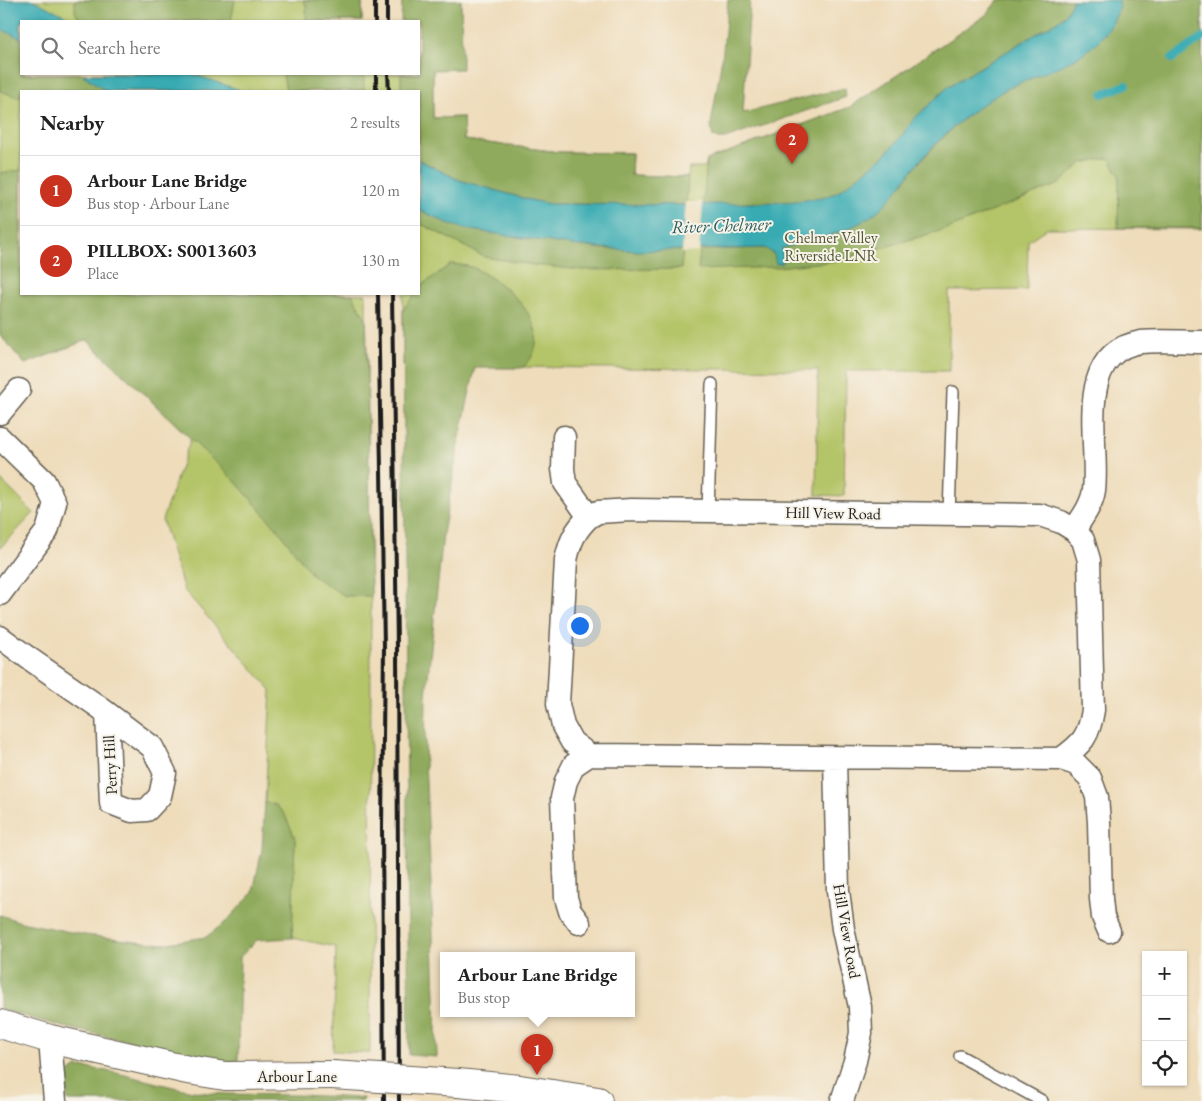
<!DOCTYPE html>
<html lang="en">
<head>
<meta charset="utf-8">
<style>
	:root { --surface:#fff; --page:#f2f2f2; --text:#222; --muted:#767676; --line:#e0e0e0; --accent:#c8321e }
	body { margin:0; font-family:"EB Garamond",serif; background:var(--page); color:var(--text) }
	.controls { position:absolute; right:15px; bottom:15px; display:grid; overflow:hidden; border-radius:0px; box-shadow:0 1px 4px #0004 }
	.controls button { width:45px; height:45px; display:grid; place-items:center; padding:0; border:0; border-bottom:1px solid var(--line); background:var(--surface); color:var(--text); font:25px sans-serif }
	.you { position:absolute; left:579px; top:625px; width:18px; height:18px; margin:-12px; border:4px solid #fff; border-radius:50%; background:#1a73e8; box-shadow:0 0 0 8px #1a73e833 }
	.badge { display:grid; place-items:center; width:32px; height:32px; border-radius:50%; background:var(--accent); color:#fff; font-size:16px; font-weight:700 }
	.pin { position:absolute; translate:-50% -41px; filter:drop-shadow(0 1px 2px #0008) }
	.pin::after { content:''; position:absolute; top:26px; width:18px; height:15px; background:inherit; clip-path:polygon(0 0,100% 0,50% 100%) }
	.popup { position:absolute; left:440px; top:952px; width:195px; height:65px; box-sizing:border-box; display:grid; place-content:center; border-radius:0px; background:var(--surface); filter:drop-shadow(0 1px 4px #0005); font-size:16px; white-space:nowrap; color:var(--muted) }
	.popup b { font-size:19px; color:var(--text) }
	.popup::after { content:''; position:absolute; left:50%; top:100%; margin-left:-10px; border:10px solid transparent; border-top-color:var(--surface) }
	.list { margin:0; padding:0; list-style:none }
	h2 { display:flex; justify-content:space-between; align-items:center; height:65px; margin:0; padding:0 20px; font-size:21px }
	h2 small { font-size:16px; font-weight:400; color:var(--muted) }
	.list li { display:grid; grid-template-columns:32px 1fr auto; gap:15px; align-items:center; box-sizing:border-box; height:70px; padding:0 20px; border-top:1px solid var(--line) }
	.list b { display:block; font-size:19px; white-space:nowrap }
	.list p { margin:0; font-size:16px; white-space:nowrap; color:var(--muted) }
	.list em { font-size:16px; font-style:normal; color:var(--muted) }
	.icon { flex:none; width:28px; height:28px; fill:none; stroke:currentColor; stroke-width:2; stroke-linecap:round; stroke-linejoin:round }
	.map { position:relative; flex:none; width:1202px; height:1101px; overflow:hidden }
	.search { position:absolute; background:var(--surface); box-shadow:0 1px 4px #0004; left:20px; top:20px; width:400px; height:55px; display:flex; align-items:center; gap:12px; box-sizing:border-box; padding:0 18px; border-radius:0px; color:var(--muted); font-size:19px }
	.panel { position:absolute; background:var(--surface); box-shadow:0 1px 4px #0004; left:20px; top:90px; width:400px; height:205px; border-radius:0px }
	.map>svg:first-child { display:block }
</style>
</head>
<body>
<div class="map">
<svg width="1202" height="1101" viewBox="0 0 1202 1101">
	<rect width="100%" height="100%" fill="#f7f3e8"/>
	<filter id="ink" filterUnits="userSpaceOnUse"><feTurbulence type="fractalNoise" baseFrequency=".02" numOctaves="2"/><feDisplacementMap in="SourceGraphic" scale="10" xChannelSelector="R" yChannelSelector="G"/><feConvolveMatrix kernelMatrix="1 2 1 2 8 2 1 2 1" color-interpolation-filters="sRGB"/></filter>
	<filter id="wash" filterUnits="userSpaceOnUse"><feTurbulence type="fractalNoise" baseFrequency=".0096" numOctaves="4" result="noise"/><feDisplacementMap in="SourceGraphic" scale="20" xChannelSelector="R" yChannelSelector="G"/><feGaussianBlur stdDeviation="1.12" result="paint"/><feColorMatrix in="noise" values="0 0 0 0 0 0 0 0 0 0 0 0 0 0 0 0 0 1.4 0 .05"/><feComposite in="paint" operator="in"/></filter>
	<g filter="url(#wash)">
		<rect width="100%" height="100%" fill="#eedcba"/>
		<!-- green -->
		<path fill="#b4c467" stroke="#687042" d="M0,0h362v21h-341v53h398l14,-4v48l30,-1 1,23 95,12 73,1 -1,22 57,2 1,-9h16l2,-8 143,-53 136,-92 12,-15h204v229l-155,-1 -19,13 -1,49 -78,1v80h-103l-2,125 -28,-1 2,-125 -415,-4v-72h16v-203h-398v203h345l5,302 -1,457 -37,-2 3,-104 -44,-9 3,-100 -19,-33 -11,-3 6,-112 -87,-100 -22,-70 29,-82 -104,-98 -62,24 -25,-29z
			M0,479l34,34 -34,35z"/>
		<!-- forest -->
		<path fill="#8faa5c" stroke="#56633c" d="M75,0h160l-4,21h-151l-5,-9z
			M303,0h59v21h-56v-16z
			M402,0h59l1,69 -29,1v48l30,-1 1,23 95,12 73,1 -1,22 57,2 -2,28 -136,-1 -24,-5 -67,-19 -40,-20v-69h-18v-17h18v-53h-18z
			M728,0h22l-7,113 102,-25 1,9 -121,42h-7l-5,-2 -2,-12 12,-74z
			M998,0h75l-7,13 -5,6 -112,67 -35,33 -14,19 -17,19 -24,20 -21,15 -16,6 -17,3 -102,4 4,-45 143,-53 136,-92z
			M1119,0h83v228h-84l1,-53 -10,-17 -27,5 -23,21 -109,44 -114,33 -59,6 -79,3 2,-20 65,-2 9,6 9,9 -2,-15c22,-5 58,-12 76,-24 12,-7 31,-25 41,-35 7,-7 12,-17 19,-24 25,-28 53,-55 86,-74 36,-20 78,-25 104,-60 7,-9 12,-19 12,-31z
			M0,29l21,9v36h61l24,17h-85v7l-21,-7z
			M283,74h81v17h-78z
			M21,170v124h331l14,25 5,277h-26l-32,-20 -33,-44 -46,-52 -147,-140 -62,24 -25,-29v-162z
			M419,210l33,15 64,12 87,12 80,1 -2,19 -99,1 -49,-5 -48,-8 -66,-34z
			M451,264c8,1 16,1 23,4 29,14 77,52 58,88 -2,5 -7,9 -10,12h-47l-15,69 -17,97 -17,162 -1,65 7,145 5,151 -28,-2 -6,-745 12,-16h4v-5l3,-4z
			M265,802l11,3 9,10 10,23 -3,100 -35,2 -17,17 -2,105 -20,-1 -158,-35 -60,-17v-94l21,7 64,13 77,9 44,-7 21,-16 26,-29 9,-42z
			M77,1067c44,3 86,21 130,26 27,2 53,1 80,2 25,0 51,2 76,3v3h-295c-2,-16 -7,-25 9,-34z"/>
		<!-- water -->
		<path fill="#39abb2" stroke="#2a6467" d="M0,0h33l44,21h-56v17l-21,-9z
			M1073,0h46c0,12 -5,22 -12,31 -26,35 -68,40 -104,60 -33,20 -65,47 -89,77 -11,14 -21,30 -34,41 -26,23 -65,31 -98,39l1,15 -7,1 -2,-10 -9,-6 -128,3 -67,-6 -99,-15 -19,-5 -33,-15v-50l40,20 67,19 24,5 136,1 101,-3 35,-4 16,-6 45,-35 17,-19 14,-19 35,-33 112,-67 5,-6z
			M82,74h111l50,17h-137z"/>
		<!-- pier -->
		<path fill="#eedcba" d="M686,202h17l-4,50 -17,1z"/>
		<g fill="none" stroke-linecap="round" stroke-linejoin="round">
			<!-- stream -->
			<path stroke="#39abb2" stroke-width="8" d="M1172,59l30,-21
				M1103,94l23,-9"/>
		</g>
	</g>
	<g filter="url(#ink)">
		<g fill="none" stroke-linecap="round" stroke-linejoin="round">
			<defs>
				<path id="lane" d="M708,512l4,-128
					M949,515l4,-123
					M960,1056l82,45"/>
				<path id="street" d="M0,413l19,-23
					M564,437l-1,32 2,14 24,34c-14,13 -19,25 -23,43l-8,144 5,22 9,16 17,13 -15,10 -8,16 -4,17 4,100 4,13 9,12
					M0,438l44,43 11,22 -8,28 -47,63
					M589,517l9,-5 33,-2 409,5 21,7 13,8
					M0,637l27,20 72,50 53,40 13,26 -5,23 -13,14 -15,1 -21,-8 -4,-90
					M589,755l472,4
					M835,758l3,133 5,38 17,78 1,26 -6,28 -13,40
					M1109,931l-6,-14 -2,-18 -2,-77 -2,-25 -7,-19 -14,-14 -15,-5c21,-15 28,-22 32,-49l-4,-150 -6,-20 -9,-10c8,-12 18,-25 20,-40 6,-47 -22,-137 47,-148 18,-2 43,0 61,0
					M50,1039l5,62"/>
				<path id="secondary" d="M0,1024l50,15 138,31 37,6 107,-1
					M458,1083l62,6 78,12"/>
			</defs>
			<!-- lane casing -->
			<use href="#lane" stroke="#665f53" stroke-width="14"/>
			<!-- street casing -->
			<use href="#street" stroke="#665f53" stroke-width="25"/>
			<!-- secondary casing -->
			<use href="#secondary" stroke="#665f53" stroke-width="30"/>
			<!-- lane -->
			<use href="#lane" stroke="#fff" stroke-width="11"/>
			<!-- street -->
			<use href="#street" stroke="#fff" stroke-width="22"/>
			<!-- secondary -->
			<use href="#secondary" stroke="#fff" stroke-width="28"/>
			<!-- rail -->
			<path stroke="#1c1c1c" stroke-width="4" d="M375,0v21
				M387,0v21
				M376,74v17
				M388,74l1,17
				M378,294l6,353 -2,180 2,274
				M392,294l5,353 2,454"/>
			<defs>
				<path id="secondary-bridge" d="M332,1075l126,8"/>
			</defs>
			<!-- secondary-bridge casing -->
			<use href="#secondary-bridge" stroke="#665f53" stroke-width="30" stroke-linecap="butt"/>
			<!-- secondary-bridge -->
			<use href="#secondary-bridge" stroke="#fff" stroke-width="28"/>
		</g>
	</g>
	<g text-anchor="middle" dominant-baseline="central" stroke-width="4" stroke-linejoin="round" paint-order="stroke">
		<!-- park labels -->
		<g font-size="16" fill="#515736" stroke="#f7f3e8">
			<text x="831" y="237">Chelmer Valley<tspan x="831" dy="18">Riverside LNR</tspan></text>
		</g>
		<!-- street labels -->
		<g font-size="16" fill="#1c1c1c" stroke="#f7f3e8">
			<text transform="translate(833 513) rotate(1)">Hill View Road</text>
			<text transform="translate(110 765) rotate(-93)">Perry Hill</text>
			<text transform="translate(847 931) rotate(80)">Hill View Road</text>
			<text x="297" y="1076">Arbour Lane</text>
		</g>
		<!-- water labels -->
		<g font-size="18" font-style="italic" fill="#295c60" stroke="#f7f3e8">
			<text transform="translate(721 225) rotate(-2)">River Chelmer</text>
		</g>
	</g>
</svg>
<div class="controls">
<button>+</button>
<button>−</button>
<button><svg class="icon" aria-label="locate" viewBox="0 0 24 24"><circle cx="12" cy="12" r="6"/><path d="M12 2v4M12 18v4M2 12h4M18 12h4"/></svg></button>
</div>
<div class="you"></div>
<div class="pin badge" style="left:537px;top:1075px">1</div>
<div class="popup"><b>Arbour Lane Bridge</b>Bus stop</div>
<div class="pin badge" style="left:792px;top:164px">2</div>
<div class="search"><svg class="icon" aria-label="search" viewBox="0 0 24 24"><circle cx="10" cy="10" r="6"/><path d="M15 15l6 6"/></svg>Search here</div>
<section class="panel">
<h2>Nearby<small>2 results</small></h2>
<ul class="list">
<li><span class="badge">1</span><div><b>Arbour Lane Bridge</b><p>Bus stop · Arbour Lane</p></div><em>120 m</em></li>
<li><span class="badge">2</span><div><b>PILLBOX: S0013603</b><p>Place</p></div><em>130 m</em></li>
</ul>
</section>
</div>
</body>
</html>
